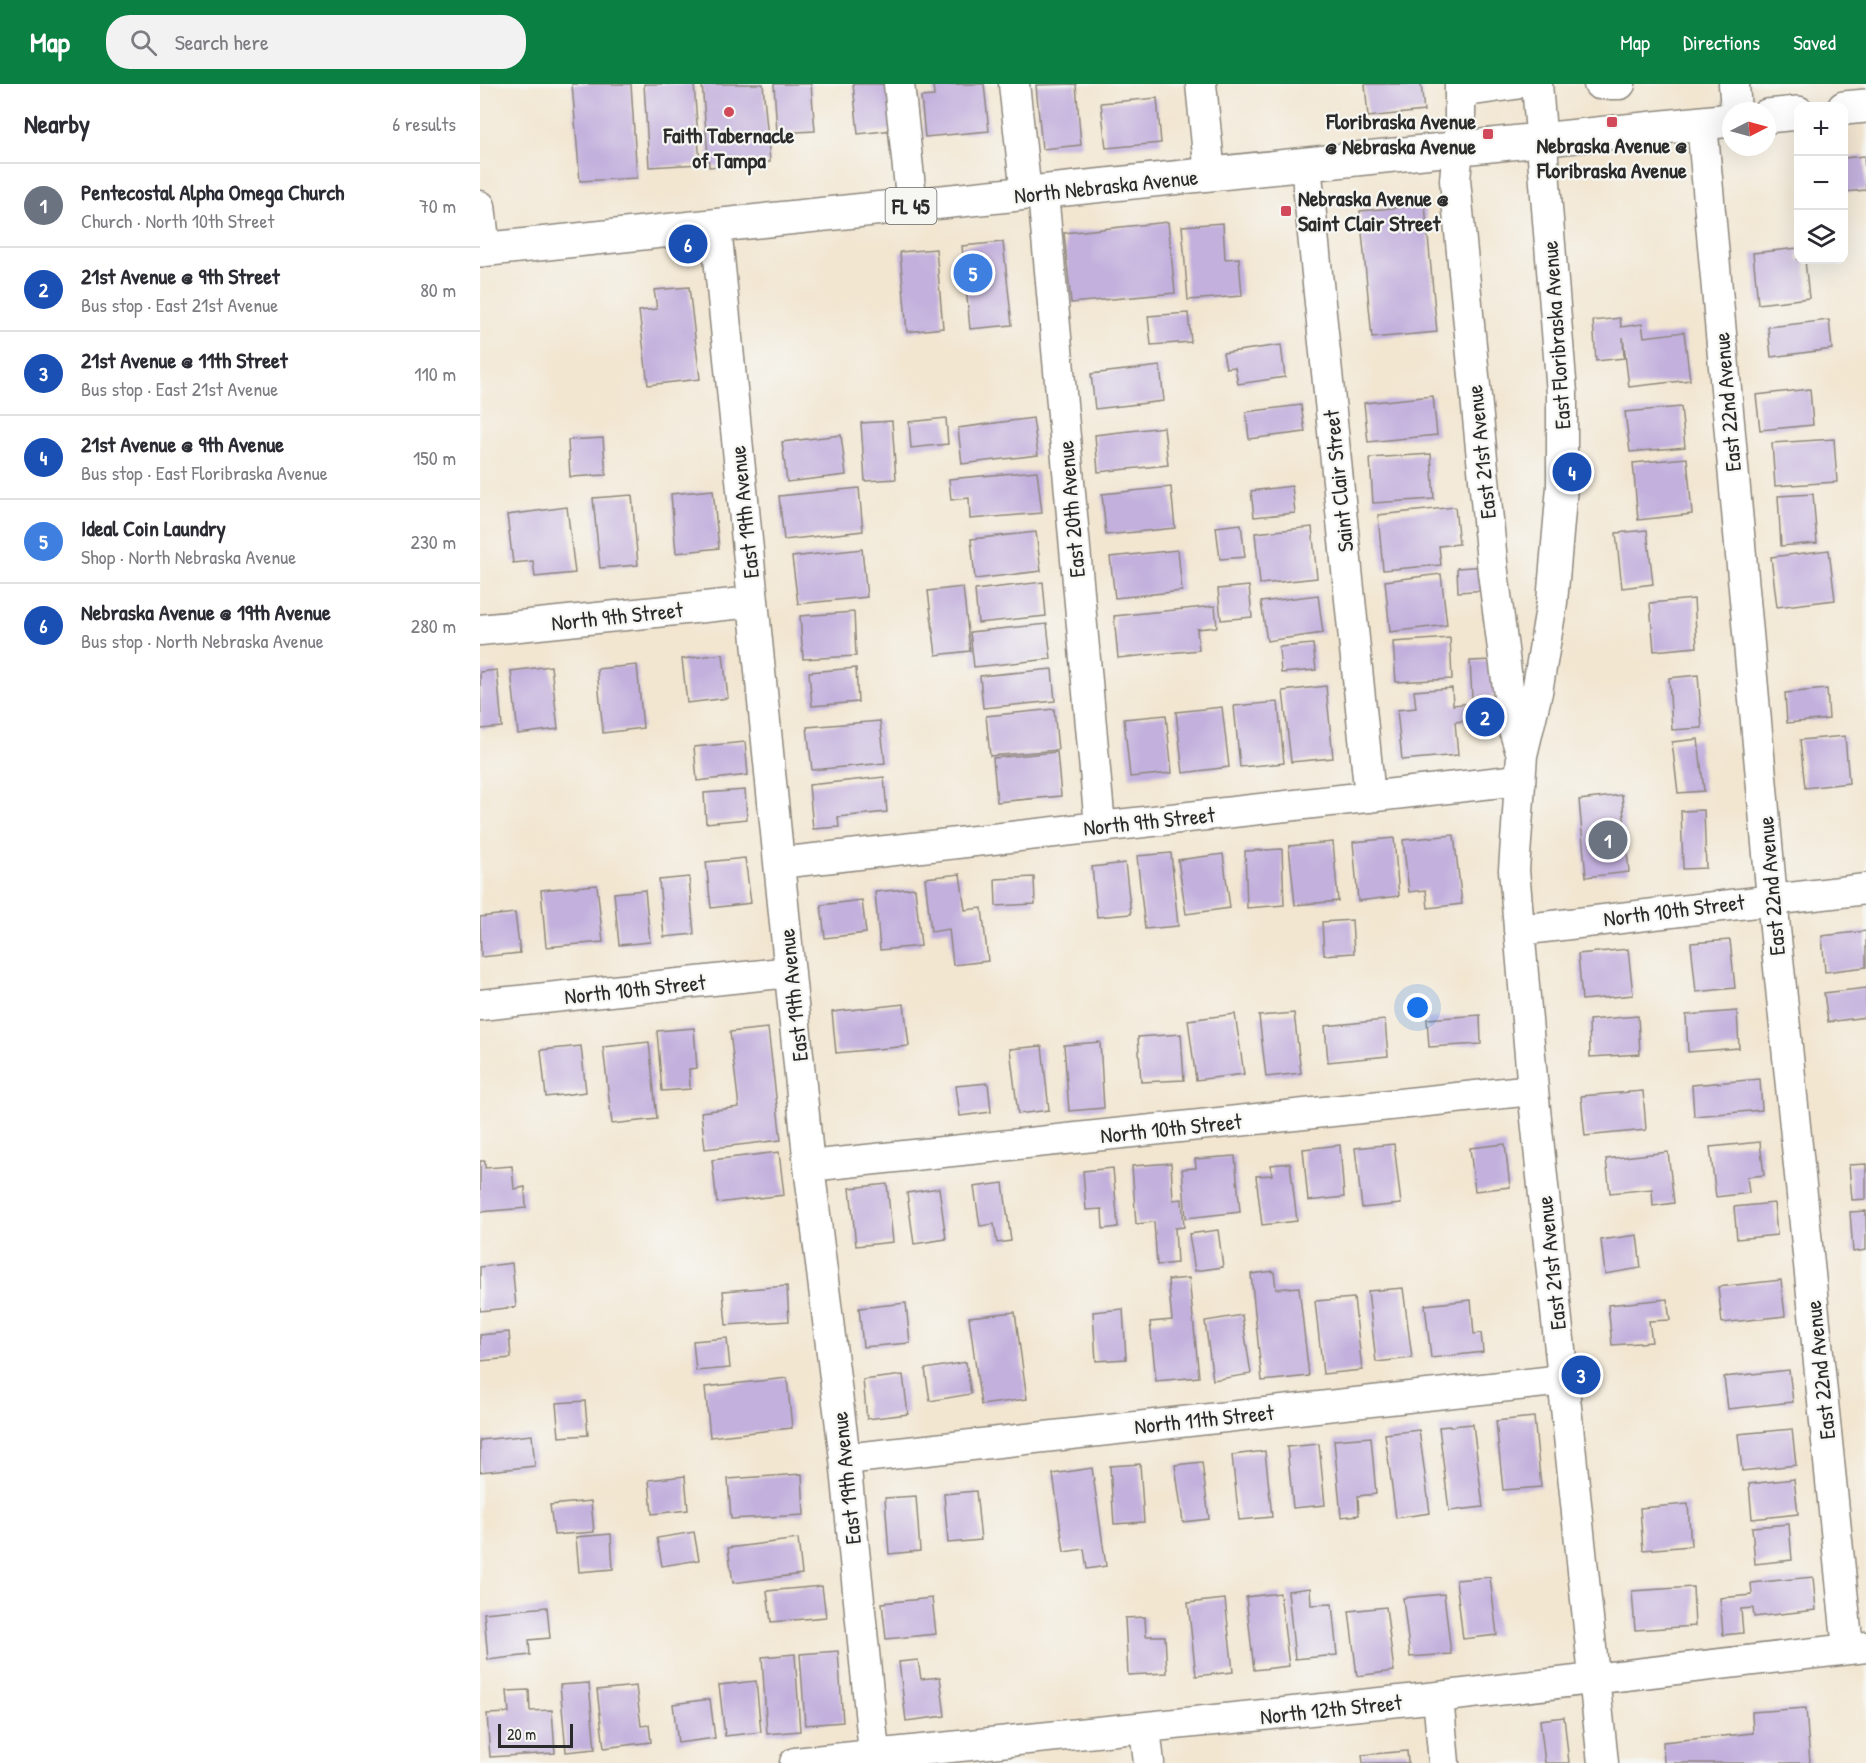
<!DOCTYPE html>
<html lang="en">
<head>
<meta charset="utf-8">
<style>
	:root { --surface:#fff; --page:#f2f2f3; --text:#2b2b33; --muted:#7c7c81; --line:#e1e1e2; --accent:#0b8043 }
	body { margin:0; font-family:"Patrick Hand",sans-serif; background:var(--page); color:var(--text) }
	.controls { position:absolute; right:18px; top:18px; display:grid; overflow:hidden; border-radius:12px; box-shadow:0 6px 24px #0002 }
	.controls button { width:54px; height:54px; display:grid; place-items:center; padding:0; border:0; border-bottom:2px solid var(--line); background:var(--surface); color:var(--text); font:30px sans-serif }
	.compass { position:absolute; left:1242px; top:18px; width:54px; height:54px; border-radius:50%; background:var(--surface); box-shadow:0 6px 24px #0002; rotate:84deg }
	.scale { position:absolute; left:18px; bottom:15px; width:75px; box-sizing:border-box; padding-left:6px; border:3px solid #2b2b2b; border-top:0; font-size:16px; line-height:21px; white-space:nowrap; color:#2b2b2b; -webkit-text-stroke:4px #f6f6f2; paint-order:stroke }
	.you { position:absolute; left:938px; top:924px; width:21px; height:21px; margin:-15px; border:4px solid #fff; border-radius:50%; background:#1a73e8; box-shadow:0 0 0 9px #1a73e833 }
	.badge { display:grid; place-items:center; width:39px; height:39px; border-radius:50%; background:var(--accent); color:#fff; font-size:20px; font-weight:700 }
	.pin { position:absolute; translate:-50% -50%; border:3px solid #fff; box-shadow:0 2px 6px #0006 }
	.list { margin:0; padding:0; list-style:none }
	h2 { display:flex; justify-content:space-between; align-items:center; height:78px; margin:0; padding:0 24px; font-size:26px }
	h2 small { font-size:20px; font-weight:400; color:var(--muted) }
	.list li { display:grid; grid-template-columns:39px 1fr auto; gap:18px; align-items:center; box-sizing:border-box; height:84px; padding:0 24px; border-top:2px solid var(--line) }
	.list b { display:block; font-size:22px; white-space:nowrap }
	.list p { margin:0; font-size:20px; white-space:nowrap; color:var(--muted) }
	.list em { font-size:20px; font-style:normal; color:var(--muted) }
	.icon { flex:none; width:33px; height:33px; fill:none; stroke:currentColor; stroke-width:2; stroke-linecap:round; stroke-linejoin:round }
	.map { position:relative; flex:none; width:1386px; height:1679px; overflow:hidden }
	header { display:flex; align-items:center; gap:36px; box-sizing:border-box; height:84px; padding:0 30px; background:var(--accent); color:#fff }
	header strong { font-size:28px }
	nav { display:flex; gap:33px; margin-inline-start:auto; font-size:21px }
	.search { width:420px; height:54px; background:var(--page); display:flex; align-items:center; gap:15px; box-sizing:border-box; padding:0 21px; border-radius:24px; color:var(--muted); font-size:22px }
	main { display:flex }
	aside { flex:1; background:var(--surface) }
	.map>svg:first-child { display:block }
</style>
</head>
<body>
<header>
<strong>Map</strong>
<div class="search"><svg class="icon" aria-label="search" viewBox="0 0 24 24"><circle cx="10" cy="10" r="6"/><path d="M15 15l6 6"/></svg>Search here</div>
<nav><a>Map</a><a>Directions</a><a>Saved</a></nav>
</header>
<main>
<aside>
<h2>Nearby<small>6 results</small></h2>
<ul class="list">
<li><span class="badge" style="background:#6b7280">1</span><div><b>Pentecostal Alpha Omega Church</b><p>Church · North 10th Street</p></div><em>70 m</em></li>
<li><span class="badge" style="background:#1a4fb4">2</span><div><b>21st Avenue @ 9th Street</b><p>Bus stop · East 21st Avenue</p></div><em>80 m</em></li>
<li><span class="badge" style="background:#1a4fb4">3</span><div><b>21st Avenue @ 11th Street</b><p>Bus stop · East 21st Avenue</p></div><em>110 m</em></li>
<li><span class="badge" style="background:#1a4fb4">4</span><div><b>21st Avenue @ 9th Avenue</b><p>Bus stop · East Floribraska Avenue</p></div><em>150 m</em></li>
<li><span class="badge" style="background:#3f7fe0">5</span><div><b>Ideal Coin Laundry</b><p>Shop · North Nebraska Avenue</p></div><em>230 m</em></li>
<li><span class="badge" style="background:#1a4fb4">6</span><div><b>Nebraska Avenue @ 19th Avenue</b><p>Bus stop · North Nebraska Avenue</p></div><em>280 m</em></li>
</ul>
</aside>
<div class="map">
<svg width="1386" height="1679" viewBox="0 0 1386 1679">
	<rect width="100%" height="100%" fill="#f6f6f2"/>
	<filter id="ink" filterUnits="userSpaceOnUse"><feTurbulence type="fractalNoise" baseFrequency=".0167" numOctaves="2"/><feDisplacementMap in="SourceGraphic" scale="12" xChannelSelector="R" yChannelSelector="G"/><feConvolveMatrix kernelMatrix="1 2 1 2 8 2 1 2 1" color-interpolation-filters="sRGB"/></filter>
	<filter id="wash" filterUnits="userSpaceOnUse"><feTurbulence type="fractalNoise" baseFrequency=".008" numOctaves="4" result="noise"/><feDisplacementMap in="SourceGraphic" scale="24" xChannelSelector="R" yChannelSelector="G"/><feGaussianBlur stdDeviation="1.35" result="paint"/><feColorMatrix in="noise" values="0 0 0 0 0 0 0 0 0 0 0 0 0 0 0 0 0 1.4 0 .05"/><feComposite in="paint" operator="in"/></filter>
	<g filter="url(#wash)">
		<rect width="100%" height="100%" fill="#f2e6d1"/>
		<g id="blocks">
			<!-- building -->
			<path fill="#c3b0dd" d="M92,0h59l6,94 -57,3z
				M164,0h50l6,80 -51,3z
				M222,0h61l7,78 -61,5z
				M294,0h37l4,47 -38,2z
				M373,0h35l5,46 -35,4z
				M453,0h51l5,47 -64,6 -4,-40 13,-1z
				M596,0l5,61 -39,4 -6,-64z
				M885,0h56l3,27 -56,6z
				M677,14l4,45 -55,5 -5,-45z
				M1384,72l2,34 -22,2v-34z
				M945,121l12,127 -65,6 -12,-127z
				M688,138l7,71 -104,10 -7,-70z
				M743,139l2,36 14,-1 3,38 -54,4 -6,-74z
				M523,158l9,83 -42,4 -8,-83z
				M1318,164v12h7l4,38 -51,6 -5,-51z
				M456,165l7,79 -36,4 -7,-80z
				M209,203l11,92 -52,6 -9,-74 18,-2 -3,-19z
				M708,229l3,29 -40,3 -3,-29z
				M1140,234l1,9 21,-3 2,13 40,-5 6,48 -61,7 -6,-50 1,21 -28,3 -3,-40z
				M1349,236l3,29 -61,8 -3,-30z
				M801,261l4,32 -47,7 -3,-17 -9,1 -3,-15z
				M680,282l4,35 -69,8 -4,-35z
				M1330,305l3,36 -53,5 -4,-35z
				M953,312l4,39 -69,7 -4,-39z
				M821,321l4,27 -56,7 -3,-27z
				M1201,323l4,40 -55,5 -5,-40z
				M466,334l2,26 -37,4 -2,-26z
				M553,334l5,37 -76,9 -4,-36z
				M412,337l4,58 -31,2 -4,-58z
				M684,343l4,38 -70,7 -3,-37z
				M361,351l5,40 -59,7 -5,-40z
				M123,354l3,37 -36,2 -2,-37z
				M1354,355l3,43 -62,4 -3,-43z
				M951,370l3,45 -61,4 -3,-45z
				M1207,374l5,56 -54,6 -5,-57z
				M557,387l5,42 -72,6 -1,-21 -18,2 -2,-21z
				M812,402l3,27 -41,4 -3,-26z
				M691,403l4,41 -69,7 -4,-41z
				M379,404l4,43 -79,9 -5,-44z
				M233,406l6,58 -43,5 -5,-59z
				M1333,410l4,49 -36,3 -3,-50z
				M152,411l6,70 -38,3 -7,-70z
				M87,423l8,66 -40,4 -2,-16 -20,2 -6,-48z
				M975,423l4,37 -20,2 2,19 -58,5 -5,-55z
				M761,440l4,33 -25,2 -4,-32z
				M832,443l5,51 -57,6 -5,-51z
				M1167,446l6,54 -31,4 -6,-55z
				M556,448l5,39 -66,8 -4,-40z
				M382,465l5,48 -69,7 -6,-47z
				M698,466l4,41 -67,7 -5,-41z
				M1349,466l6,50 -58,7 -6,-50z
				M1006,482l2,24 -30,2 -1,-24z
				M961,490l6,51 -57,7 -5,-51z
				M563,498l3,34 -68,7 -3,-33z
				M769,502l3,31 -31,3 -3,-31z
				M483,503l7,64 -34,4 -8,-64z
				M838,511l5,38 -56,8 -6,-39z
				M1214,515l3,48 -43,4 -4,-48z
				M735,522l2,21 -20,2 2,21 -81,8 -4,-42z
				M374,528l2,44 -53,3 -3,-43z
				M567,540l4,35 -77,8 -4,-35z
				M970,554l2,41 -56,3 -3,-40z
				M833,560l3,26 -35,3 -2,-26z
				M243,570l5,44 -41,5 -5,-44z
				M1014,576l2,36 -24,2 -2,-37z
				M157,581l6,63 -40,5 -6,-64z
				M71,582l7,63 -40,5 -7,-63z
				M376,584l2,34 -46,4 -3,-34z
				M572,585l3,32 -72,7 -3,-32z
				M17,586l5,57 -21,2 -1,-57z
				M1218,591l4,53 -30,2 -3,-52z
				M846,602l7,72 -42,4 -8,-71z
				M972,604l1,17 19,-2 2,17 -19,2 3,33 -56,5 -5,-50 19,-2 -2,-17z
				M1347,605l2,30 -42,4 -2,-30z
				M798,618l6,61 -44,4 -6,-61z
				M742,623l7,60 -46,6 -7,-61z
				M574,625l4,41 -68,6 -4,-40z
				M686,631l6,58 -42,4 -6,-58z
				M400,637l5,42 -73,7 -5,-43z
				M1365,652l4,47 -44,5 -5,-48z
				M1218,655l6,52 -26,2 -6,-51z
				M265,658l3,33 -51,6 -3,-34z
				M577,668l4,44 -64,6 -4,-44z
				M404,693l3,35 -49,5 1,10 -26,2 -4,-44z
				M265,706l2,29 -41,4 -2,-30z
				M1142,711l7,77 -43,5 -7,-77z
				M1224,726l2,58 -23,1 -2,-58z
				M974,751l8,69 -34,4 -2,-18 -17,2 -6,-52z
				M914,754l5,58 -41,5 -5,-59z
				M853,758l5,59 -43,4 -6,-59z
				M802,765l2,56 -37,3 -2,-57z
				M691,769l7,73 -33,3 -8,-73z
				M743,770l7,54 -44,6 -8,-54z
				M265,774l6,45 -40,5 -5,-46z
				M645,779l6,51 -34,3 -5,-50z
				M480,790l5,36 17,-2 6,53 -35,4 -4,-36 -18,3 -6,-54z
				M209,793l5,57 -30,3 -5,-57z
				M554,793l1,27 -39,2 -1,-27z
				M117,801l6,57 -57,5 -5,-57z
				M435,804l6,58 -41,4 -5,-58z
				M165,806l5,52 -31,3 -5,-52z
				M382,816l4,33 -41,5 -4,-33z
				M35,829l5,40 -39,4 -1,-40z
				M872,836l2,33 -30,2 -2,-33z
				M1386,847v36l-41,5 -3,-36z
				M1250,856l5,48 -39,4 -5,-49z
				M1148,865l5,46 -51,5 -4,-46z
				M1386,904v29l-38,5 -4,-29z
				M424,920l5,42 -73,7 -4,-41z
				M1257,927l2,37 -51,4 -2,-37z
				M814,929l7,60 -35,4 -7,-61z
				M755,930l9,60 -48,6 -8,-60z
				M1000,931l1,29 -52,3 -2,-28z
				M1158,932l2,38 -50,3 -1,-37z
				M905,936l3,36 -60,6 -3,-36z
				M214,944l3,40 -8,1 1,20 -28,2 -5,-60z
				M288,944l13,112 -76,9 -4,-37 38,-5 -9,-75z
				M701,950l3,46 -43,2 -3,-45z
				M169,958l8,77 -45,5 -9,-77z
				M620,958l4,66 -35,3 -5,-66z
				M101,962l5,46 -40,5 -5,-47z
				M562,962l7,64 -31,4 -8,-65z
				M1280,995l2,31 -68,6 -2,-31z
				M508,999l3,29 -31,4 -4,-30z
				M1163,1007l3,39 -61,6 -4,-40z
				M1280,1058l4,33 -17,2 2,16 -33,4 -6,-50z
				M914,1060l7,60 -39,4 -7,-60z
				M1025,1060l5,43 -35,4 -5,-43z
				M860,1061l4,52 -36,4 -5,-52z
				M299,1068l5,43 -67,8 -5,-43z
				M1188,1068l6,51 -21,3 -1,-17 -42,4 -4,-34z
				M755,1072l5,56 -54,6 -4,-49 14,-1 -1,-9z
				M0,1077h5v7l27,-2 2,23 11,-2 1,21 -46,4z
				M691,1079l2,37 9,-1 2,28 -9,1 2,35 -20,2 -3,-43 -18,2 -4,-58z
				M810,1079l7,58 -35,4 -6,-49 16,-1 -1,-10z
				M1386,1080v35l-14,1 -3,-35z
				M633,1084l5,59 -15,2 -1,-20 -16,1 -3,-39z
				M523,1099l8,58 -14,2 -3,-19 -14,2 -6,-39z
				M407,1100l6,58 -37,4 -6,-58z
				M459,1104l7,51 -32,5 -7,-51z
				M1294,1119l3,32 -40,4 -3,-32z
				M1386,1127v39l-13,2 -3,-40z
				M738,1146l5,37 -28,4 -6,-37z
				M1157,1151l4,33 -36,6 -4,-34z
				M32,1179l4,44 -36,4v-44z
				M794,1187l2,18 23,-2 10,89 -47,5 -11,-107z
				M709,1194l10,99 -43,4 -6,-59 22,-2 -4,-40z
				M1301,1196l4,36 -63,7 -4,-36z
				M307,1202l2,35 -63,4 -3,-34z
				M923,1204l9,70 -36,4 -8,-71z
				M874,1214l8,72 -39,4 -8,-73z
				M1187,1215l3,21 -21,1 3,21 -40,3 -4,-40z
				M991,1216l3,34 7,-1 2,19 -52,6 -6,-53z
				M426,1219l4,40 -47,4 -4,-39z
				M643,1225l3,50 -30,2 -3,-49z
				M535,1228l12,87 -46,6 -12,-88z
				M762,1231l9,59 -38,6 -8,-59z
				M29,1248l2,26 -31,3v-26z
				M247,1254l3,30 -34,3 -3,-30z
				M486,1278l5,32 -41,7 -5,-32z
				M1309,1286l4,32 -65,7 -4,-32z
				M423,1291l5,39 -41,5 -4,-39z
				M307,1294l5,50 -82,9 -5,-50z
				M105,1317l3,34 -29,2 -3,-34z
				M1054,1333l7,70 -38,3 -7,-69z
				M993,1340l10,83 -34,4 -10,-84z
				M1312,1345l4,36 -54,6 -4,-37z
				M939,1346l11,83 -34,5 -11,-84z
				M52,1351l3,31 -55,6v-32z
				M891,1353l5,57 -18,2 1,19 -18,2 -7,-77z
				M839,1360l6,61 -32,3 -6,-61z
				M785,1367l7,66 -33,3 -7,-65z
				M722,1378l7,57 -26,3 -8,-57z
				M660,1380l4,58 -30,2 -4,-58z
				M612,1384l14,98 -19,3 -3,-20 -20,3 -11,-78z
				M322,1390l2,41 -73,4 -3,-40z
				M205,1392l3,34 -36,4 -3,-34z
				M1314,1395l4,35 -46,5 -3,-35z
				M496,1407l5,49 -33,3 -4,-49z
				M436,1412l4,55 -31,3 -4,-56z
				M111,1417l3,31 -40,3 -4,-30z
				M1208,1420l3,42 -48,4 -3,-42z
				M1309,1440l3,36 -37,4 -3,-37z
				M214,1448l5,28 -37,6 -5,-28z
				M131,1450l2,35 -34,3 -3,-35z
				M318,1455l4,35 -69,9 -5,-35z
				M1010,1493l7,58 -34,4 -7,-59z
				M1333,1493l3,33 -62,7 -1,-9 -12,1 2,24 -20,2 -3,-37 32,-3 -1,-12z
				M342,1502l4,31 -55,5 -4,-31z
				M1213,1503l2,39 -60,4 -3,-39z
				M830,1504l1,17 21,-1 5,51 -42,4 -7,-68z
				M800,1509l9,73 -35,4 -8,-73z
				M964,1510l7,60 -41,3 -7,-59z
				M452,1514l4,36 -50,5 -4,-36z
				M745,1515l8,73 -37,4 -8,-73z
				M67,1523l3,31 -21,2 1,15 -42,5 -4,-47z
				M906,1523l8,64 -37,5 -8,-65z
				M665,1533l1,19h19l2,37 -39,2 -3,-57z
				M358,1567l5,71 -38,3 -5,-71z
				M315,1570l5,77 -33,3 -5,-77z
				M438,1576l3,19 19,-2 5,39 -39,5 -7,-59z
				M276,1597l5,51 -36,4 -6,-51z
				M109,1599l6,66 -29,3 -6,-67z
				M156,1602l5,40 8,-1 2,17 -47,6 -7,-58z
				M49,1606l1,21 22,-1 3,43 -65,4 -3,-43 22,-1 -2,-22z
				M230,1615l5,39 -37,5 -5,-39z
				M1326,1624l4,55h-146l-1,-21 90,-9 -1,-21z
				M1084,1633l5,46h-24l-5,-43z
				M927,1667l1,12h-45l-1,-8z"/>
		</g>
	</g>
	<g filter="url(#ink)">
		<use href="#blocks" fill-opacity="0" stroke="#8e887e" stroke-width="1.5"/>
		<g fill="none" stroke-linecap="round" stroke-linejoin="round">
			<defs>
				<path id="minor" d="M419,0l13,122
					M534,0l12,110
					M721,0l9,91
					M980,0v42l-5,54 38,392 20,154 7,23
					M1057,0l25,309v94l-10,115 -15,90 -15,63 -8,115 19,220 70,673
					M1119,0h21
					M1254,0l2,27
					M980,8l55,-8
					M1222,39l70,776 76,750
					M826,81l64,632
					M563,109l57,633
					M0,122l5,43
					M236,143l93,939 36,293 30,304
					M0,546l273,-28
					M299,779l740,-83
					M1039,846l347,-41
					M0,921l310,-33
					M329,1082l724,-76
					M365,1375l718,-79
					M958,1613l6,66
					M665,1644l4,35
					M315,1679l643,-66 428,-50"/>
				<path id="major" d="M1364,24l22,-2
					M1287,32l31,-3
					M0,166l1251,-130"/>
			</defs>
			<!-- minor casing -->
			<use href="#minor" stroke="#8e887e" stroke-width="33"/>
			<!-- major casing -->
			<use href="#major" stroke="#8e887e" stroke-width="36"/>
			<!-- minor -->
			<use href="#minor" stroke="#fff" stroke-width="30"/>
			<!-- major -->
			<use href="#major" stroke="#fff" stroke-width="33"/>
		</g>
	</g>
	<!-- markers -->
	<g fill="#d1495b" stroke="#f6f6f2" stroke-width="2">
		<circle cx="249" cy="28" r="6"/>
		<rect x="1126" y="32" width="12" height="12" rx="3"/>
		<rect x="1002" y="44" width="12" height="12" rx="3"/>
		<rect x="800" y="121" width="12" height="12" rx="3"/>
	</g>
	<g text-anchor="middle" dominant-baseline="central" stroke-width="4.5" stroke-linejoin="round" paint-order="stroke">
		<!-- shield labels -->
		<rect fill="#f6f6f2" stroke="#686867" stroke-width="1.5" x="405.5" y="104" width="51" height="36" rx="4.5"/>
		<g font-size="21" font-weight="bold" fill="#2b2b2b">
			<text x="431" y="122">FL 45</text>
		</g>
		<!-- poi labels -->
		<g font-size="22" font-weight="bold" fill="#2b2b2b" stroke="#f6f6f2">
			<text x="996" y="37" text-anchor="end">Floribraska Avenue<tspan x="996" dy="25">@ Nebraska Avenue</tspan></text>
			<text x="249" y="51">Faith Tabernacle<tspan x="249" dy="25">of Tampa</tspan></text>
			<text x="1132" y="61">Nebraska Avenue @<tspan x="1132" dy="25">Floribraska Avenue</tspan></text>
			<text x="818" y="114" text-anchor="start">Nebraska Avenue @<tspan x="818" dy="25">Saint Clair Street</tspan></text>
		</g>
		<!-- street labels -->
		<g font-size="22" fill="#2b2b2b" stroke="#f6f6f2">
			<text transform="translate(626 102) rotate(-6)">North Nebraska Avenue</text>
			<text transform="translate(1076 251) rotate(-94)">East Floribraska Avenue</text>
			<text transform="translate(1247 318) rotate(-95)">East 22nd Avenue</text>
			<text transform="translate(1001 368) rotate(-96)">East 21st Avenue</text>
			<text transform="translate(858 397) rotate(-96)">Saint Clair Street</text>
			<text transform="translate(591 425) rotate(-95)">East 20th Avenue</text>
			<text transform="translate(264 428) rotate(-96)">East 19th Avenue</text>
			<text transform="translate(137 532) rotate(-6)">North 9th Street</text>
			<text transform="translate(669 737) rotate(-6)">North 9th Street</text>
			<text transform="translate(1291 802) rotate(-95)">East 22nd Avenue</text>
			<text transform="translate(1194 826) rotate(-7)">North 10th Street</text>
			<text transform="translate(155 905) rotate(-6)">North 10th Street</text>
			<text transform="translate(313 911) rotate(-96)">East 19th Avenue</text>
			<text transform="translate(691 1044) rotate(-6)">North 10th Street</text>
			<text transform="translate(1071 1179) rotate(-96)">East 21st Avenue</text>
			<text transform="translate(1340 1286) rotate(-96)">East 22nd Avenue</text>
			<text transform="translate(724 1335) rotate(-6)">North 11th Street</text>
			<text transform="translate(366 1394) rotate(-96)">East 19th Avenue</text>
			<text transform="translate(851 1625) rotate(-6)">North 12th Street</text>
		</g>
	</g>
</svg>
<div class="controls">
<button>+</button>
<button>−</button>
<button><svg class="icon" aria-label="layers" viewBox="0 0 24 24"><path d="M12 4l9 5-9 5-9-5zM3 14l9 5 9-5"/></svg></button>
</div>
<svg class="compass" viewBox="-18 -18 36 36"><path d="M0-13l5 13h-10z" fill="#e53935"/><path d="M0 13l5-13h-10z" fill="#7c7c81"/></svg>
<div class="scale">20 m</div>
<div class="you"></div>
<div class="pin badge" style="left:1128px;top:756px;background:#6b7280">1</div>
<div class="pin badge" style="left:1005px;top:633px;background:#1a4fb4">2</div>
<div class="pin badge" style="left:1101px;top:1291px;background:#1a4fb4">3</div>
<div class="pin badge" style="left:1092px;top:388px;background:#1a4fb4">4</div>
<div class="pin badge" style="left:493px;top:189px;background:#3f7fe0">5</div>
<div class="pin badge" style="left:208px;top:160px;background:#1a4fb4">6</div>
</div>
</main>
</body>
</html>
